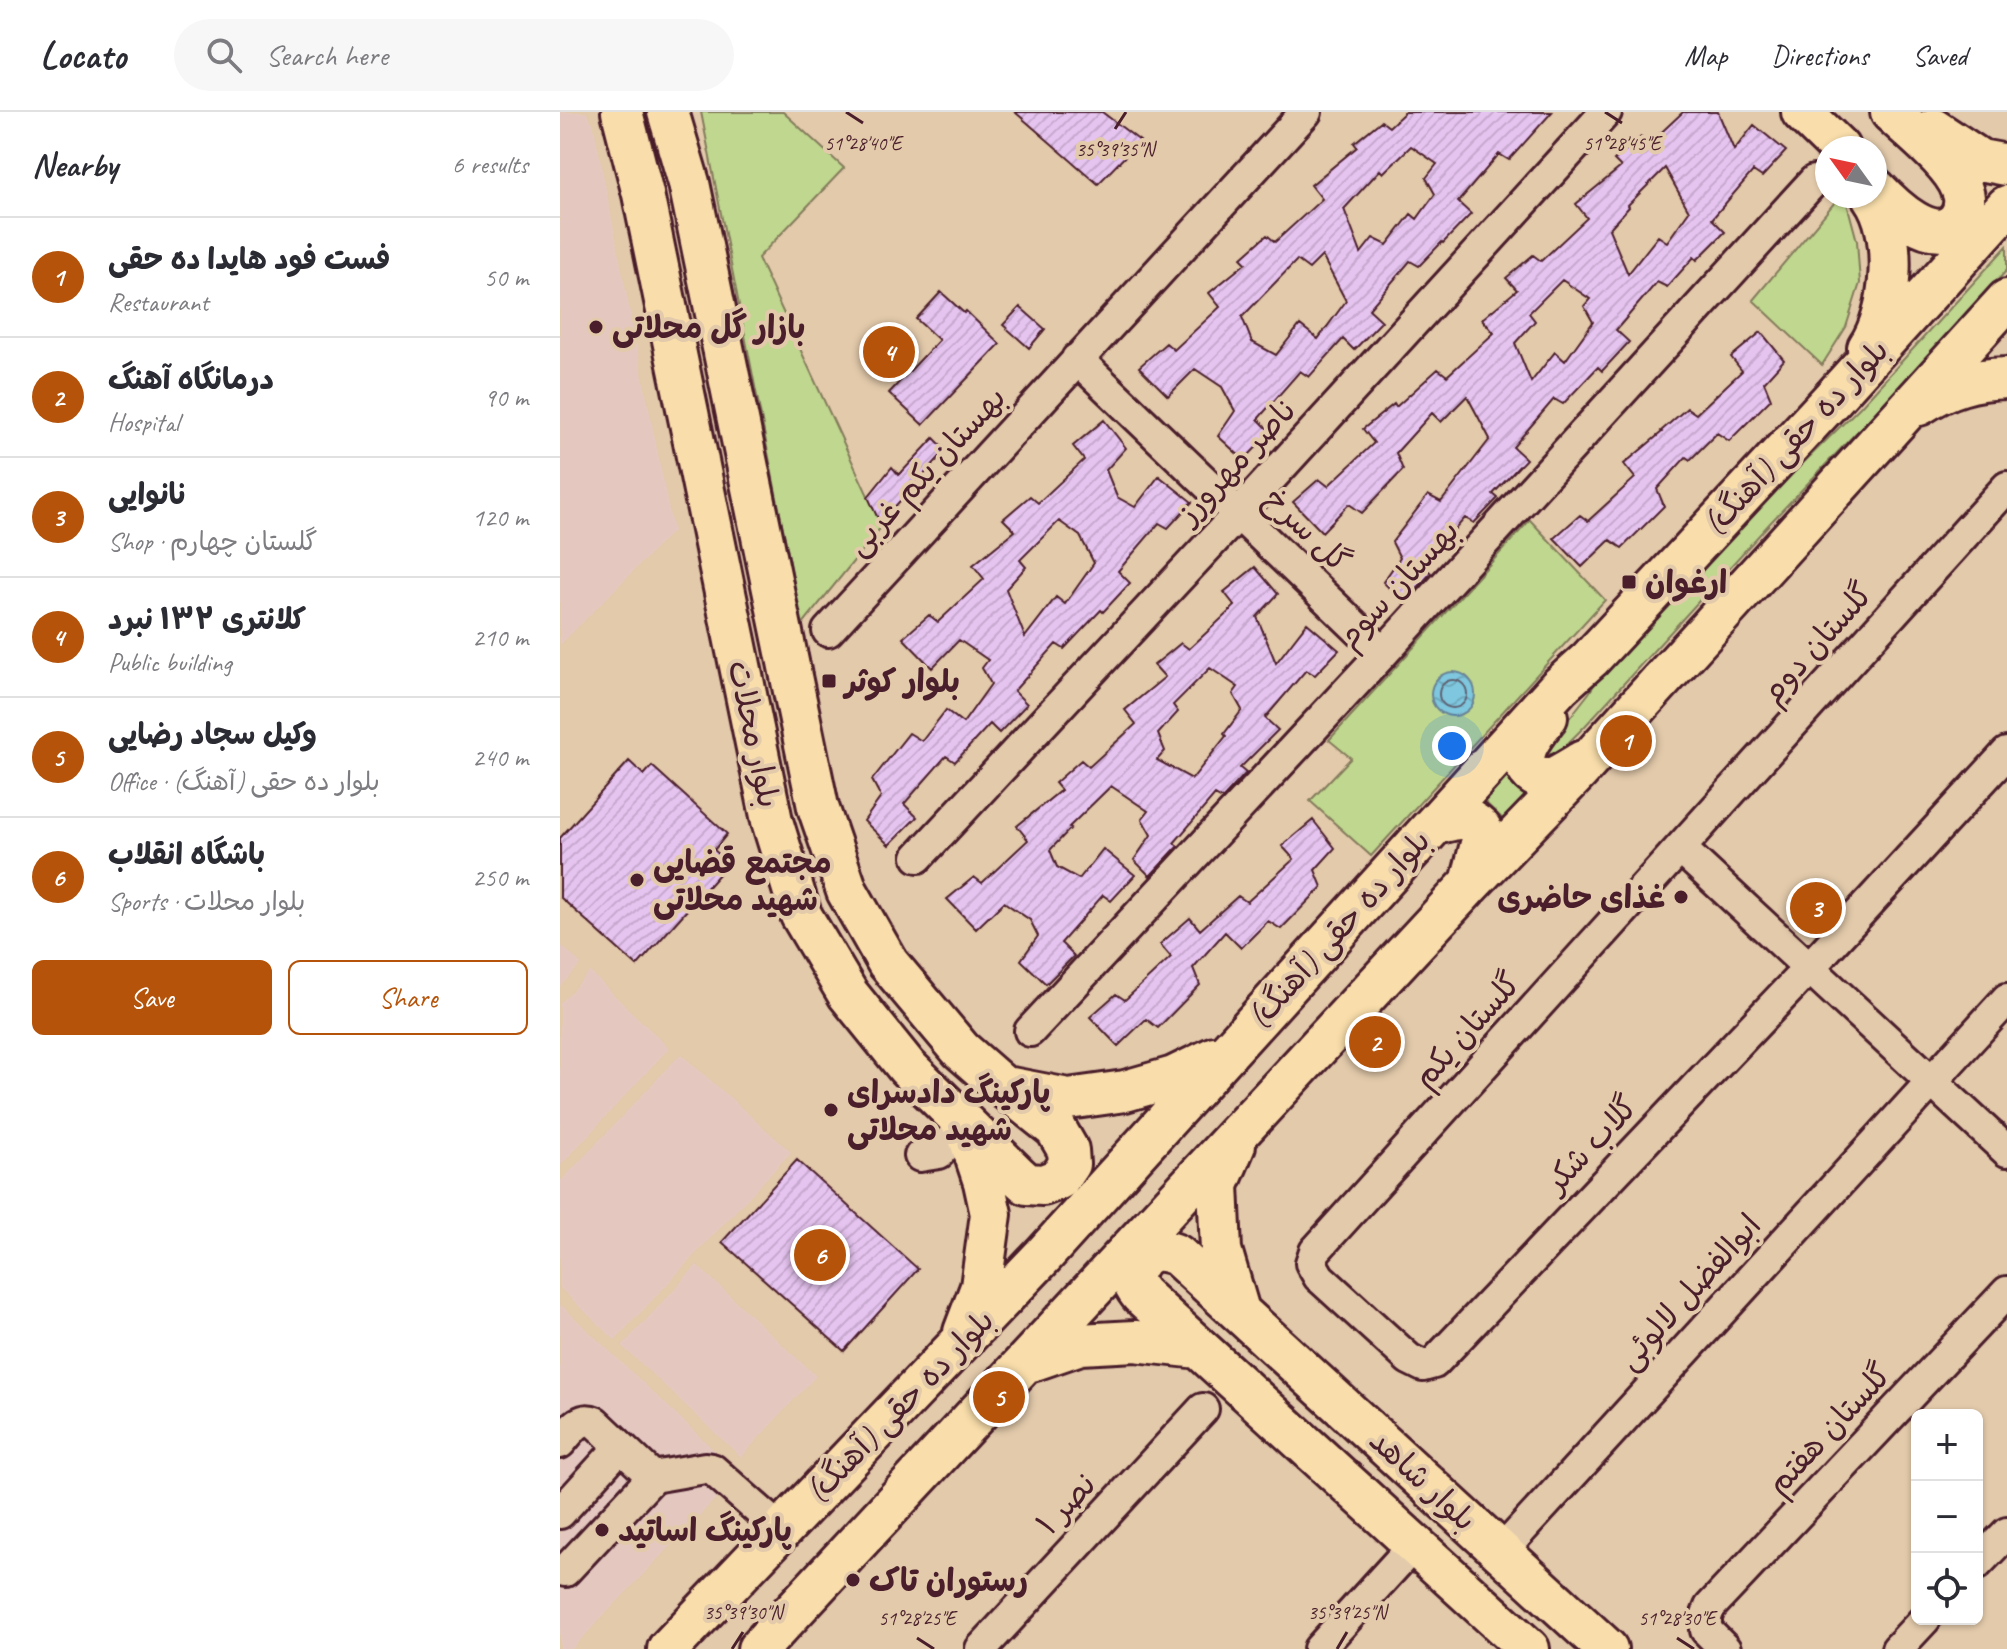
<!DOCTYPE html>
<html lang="en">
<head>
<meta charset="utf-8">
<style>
	:root { --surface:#fff; --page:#f7f7f7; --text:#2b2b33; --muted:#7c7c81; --line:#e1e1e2; --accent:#b45309 }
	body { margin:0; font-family:Caveat,"Playpen Sans Arabic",sans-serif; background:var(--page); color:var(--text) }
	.controls { position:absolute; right:24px; bottom:24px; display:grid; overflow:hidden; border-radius:12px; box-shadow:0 2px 6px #0004 }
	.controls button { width:72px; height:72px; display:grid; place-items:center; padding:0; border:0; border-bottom:2px solid var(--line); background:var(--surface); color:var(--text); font:40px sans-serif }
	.compass { position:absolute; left:1255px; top:24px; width:72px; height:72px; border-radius:50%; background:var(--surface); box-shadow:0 2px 6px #0004; rotate:303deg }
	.you { position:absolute; left:892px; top:634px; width:28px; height:28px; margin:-20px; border:6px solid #fff; border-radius:50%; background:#1a73e8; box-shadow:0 0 0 12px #1a73e833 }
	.badge { display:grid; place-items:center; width:52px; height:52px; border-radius:50%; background:var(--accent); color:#fff; font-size:26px; font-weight:700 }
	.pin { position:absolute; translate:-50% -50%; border:4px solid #fff; box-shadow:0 2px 8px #0006 }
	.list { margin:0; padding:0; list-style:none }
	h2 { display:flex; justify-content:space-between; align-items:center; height:104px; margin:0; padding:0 32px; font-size:34px }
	h2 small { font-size:26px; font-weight:400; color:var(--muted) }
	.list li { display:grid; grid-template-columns:52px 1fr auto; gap:24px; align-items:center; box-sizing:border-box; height:120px; padding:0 32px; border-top:2px solid var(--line) }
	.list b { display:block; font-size:30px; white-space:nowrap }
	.list p { margin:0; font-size:26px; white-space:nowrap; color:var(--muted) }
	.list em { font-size:26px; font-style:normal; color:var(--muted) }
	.actions { display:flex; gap:16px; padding:24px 32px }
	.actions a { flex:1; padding:18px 0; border:2px solid var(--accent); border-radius:12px; text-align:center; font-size:28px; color:var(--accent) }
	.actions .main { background:var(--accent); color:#fff }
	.icon { flex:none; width:44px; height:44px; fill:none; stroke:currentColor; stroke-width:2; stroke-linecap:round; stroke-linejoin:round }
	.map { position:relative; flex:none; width:1447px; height:1537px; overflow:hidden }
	header { display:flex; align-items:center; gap:48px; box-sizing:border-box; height:112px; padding:0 40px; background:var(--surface); border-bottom:2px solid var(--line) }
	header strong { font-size:38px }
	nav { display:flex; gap:44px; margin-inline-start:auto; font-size:28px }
	.search { width:560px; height:72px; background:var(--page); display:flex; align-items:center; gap:20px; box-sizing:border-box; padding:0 28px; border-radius:44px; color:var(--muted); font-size:30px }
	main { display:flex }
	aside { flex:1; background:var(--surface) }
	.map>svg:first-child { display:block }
</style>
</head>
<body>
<header>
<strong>Locato</strong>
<div class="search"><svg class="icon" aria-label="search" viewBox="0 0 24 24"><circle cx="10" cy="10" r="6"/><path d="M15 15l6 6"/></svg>Search here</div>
<nav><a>Map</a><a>Directions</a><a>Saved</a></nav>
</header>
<main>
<aside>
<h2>Nearby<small>6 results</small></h2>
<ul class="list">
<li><span class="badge">1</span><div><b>فست فود هایدا ده حقی</b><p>Restaurant</p></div><em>50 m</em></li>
<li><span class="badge">2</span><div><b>درمانگاه آهنگ</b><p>Hospital</p></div><em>90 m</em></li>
<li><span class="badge">3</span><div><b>نانوایی</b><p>Shop · گلستان چهارم</p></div><em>120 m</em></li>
<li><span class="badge">4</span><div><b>کلانتری ۱۳۲ نبرد</b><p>Public building</p></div><em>210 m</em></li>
<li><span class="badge">5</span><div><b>وکیل سجاد رضایی</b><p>Office · بلوار ده حقی (آهنگ)</p></div><em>240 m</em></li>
<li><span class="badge">6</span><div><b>باشگاه انقلاب</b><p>Sports · بلوار محلات</p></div><em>250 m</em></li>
</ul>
<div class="actions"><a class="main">Save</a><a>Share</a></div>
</aside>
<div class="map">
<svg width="1447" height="1537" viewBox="0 0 1447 1537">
	<defs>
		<pattern id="water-waves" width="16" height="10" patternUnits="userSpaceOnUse" patternTransform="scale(2)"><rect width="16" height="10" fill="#7ec7de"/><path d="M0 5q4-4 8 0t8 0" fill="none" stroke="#6eaabf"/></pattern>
		<pattern id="building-hatch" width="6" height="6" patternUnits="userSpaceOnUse" patternTransform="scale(2)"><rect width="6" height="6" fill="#e6c4f0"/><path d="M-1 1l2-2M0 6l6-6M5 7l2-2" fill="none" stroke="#c7a8ce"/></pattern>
	</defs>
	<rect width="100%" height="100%" fill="#e3caab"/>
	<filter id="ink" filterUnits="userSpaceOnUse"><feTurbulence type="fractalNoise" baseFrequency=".0125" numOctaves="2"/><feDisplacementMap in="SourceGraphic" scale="16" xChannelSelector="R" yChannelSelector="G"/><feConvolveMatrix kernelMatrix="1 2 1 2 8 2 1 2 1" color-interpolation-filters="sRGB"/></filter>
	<g filter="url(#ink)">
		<!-- built -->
		<path fill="#e4c8c0" d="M0,0h26l7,11 80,408 -113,114z
			M0,832l21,20 -21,23z
			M30,860l79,76 -109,118v-163z
			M121,942l110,98 -176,188 -55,-52v-106z
			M137,1153l119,111 -75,81 -119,-111z
			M0,1192l179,170 -167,175h-12z"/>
		<!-- green -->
		<path fill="#bfd78e" stroke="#847b5c" stroke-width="2" d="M141,0h82l61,56 -86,90 124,268 -80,99z
			M1280,84h5l12,45 3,42 -14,44 -24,38 -69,-65z
			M1447,134v24l-95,104 -141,148 -186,204 -32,32 -7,-10 43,-55 23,-36 94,-98 154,-152z
			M970,408l75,80 -234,256 -61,-55 41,-43 -22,-18z
			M952,643l20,36 -26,31 -20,-19 -18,-1z"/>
		<!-- water -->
		<path fill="url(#water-waves)" stroke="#698496" stroke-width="2" d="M871 582a22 22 0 1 1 44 0a22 22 0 1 1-44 0Z"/>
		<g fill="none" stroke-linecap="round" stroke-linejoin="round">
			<!-- shore -->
			<path stroke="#5f6273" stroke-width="2" d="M879 582a14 14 0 1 1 28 0a14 14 0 1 1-28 0Z"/>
		</g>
		<!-- building -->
		<path fill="url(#building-hatch)" stroke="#4a1f2b" stroke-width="2" fill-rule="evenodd" d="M455,0h87l38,29 -42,43z
			M845,0h147l-43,48 -10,-6 -41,48 13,12 -28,29 -1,-1 -23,24 -9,-5 -41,48 13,12 -28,29 -11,-11 -34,38 -9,-6 -42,48 13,13 -27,28 -26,-24 17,-25 -13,-24 -27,-18 -27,27 -29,-29 27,-24 8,7 46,-43 -11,-14 37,-30 -5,-5 26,-23 8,7 47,-43 -11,-14 46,-38 -3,-4 27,-22 8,6zM851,34l26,18 -11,14 9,16 -18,25 -6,-5 -24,31 -14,-7 -12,15 -17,-44 36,-39 3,3zM762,144l24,45 -28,38 -18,-14 -24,30 -24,-13 -10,-25 55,-57 12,9z
			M1123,0h35l16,38 20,-25 32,26 -24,26 -9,-6 -41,48 13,13 -28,28 -3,-3 -27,30 -10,-5 -41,48 13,12 -27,29 -4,-4 -35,37 -9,-5 -41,48 13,12 -33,35 5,4 -24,25 -9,-5 -42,47 8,8 -27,30 -21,-21 17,-24 -8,-16 36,-47 13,7 49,-63 -23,-43 -26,26 -9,-9 -36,40 7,17 -41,43 -13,-9 -27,28 -29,-30 26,-23 9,7 46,-43 -11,-14 31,-25 2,3 42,-38 9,7 47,-43 -12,-14 35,-29 -11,-12 27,-23 8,6 46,-43 -11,-14 45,-37 -7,-7 27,-23 8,7zM1105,56l24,43 -22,31 -9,-6 -30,38 -19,-45 20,-22 -1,-2zM1002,168l28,19 -6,7 9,16 -28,39 -10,-9 -24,30 -16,-39 20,-22 -6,-8z
			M381,180l23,21 2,-2 34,33 -77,81 -34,-32 50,-53 -23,-21z
			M460,195l25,22 -16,19 -26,-23z
			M1201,220l23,28 -20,22 7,17 -42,42 -12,-8 -27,27 -4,-3 -29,32 7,17 -42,42 -12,-8 -28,27 -28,-29 26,-23 8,6 47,-43 -11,-14 38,-32 -1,-1 26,-23 9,6 46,-43 -11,-14z
			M544,308l22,28 -20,22 11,27 18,10 24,-31 33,26 -24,26 -9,-5 -41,48 12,12 -27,29 -2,-2 -37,39 -8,-5 -42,47 13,13 -28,29 -9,-9 -35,38 -9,-6 -42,48 13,13 -28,28 -25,-24 17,-24 -9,-17 37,-47 13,8 24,-31 17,13 28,-39 -9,-16 6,-8 -29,-20 -27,28 -29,-30 26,-23 9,7 46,-43 -11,-14 42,-34 -12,-12 27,-23 8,7 46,-43 -11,-14zM499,409l21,15 14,27 -29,41 -9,-7 -31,40 -19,-48 20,-22 -6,-7z
			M374,326l12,12 -66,73 -12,-26 24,-30 7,8z
			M695,455l23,27 -21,23 19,46 31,-40 32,27 -24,25 -9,-5 -41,48 13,12 -38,38 6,5 -24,26 -7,-4 -41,48 4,3 -28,30 -16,-16 17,-25 -9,-16 6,-8 -37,-25 -42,41 2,1 -21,22 7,17 22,12 24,-30 32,26 -24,26 -8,-6 -42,48 13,13 -28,28 -25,-24 17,-24 -8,-16 -26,-18 -28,27 -29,-30 27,-22 8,6 46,-43 -11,-14 44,-36 -6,-7 26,-23 8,7 47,-43 -11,-14 40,-33 -11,-12 27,-22 8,6 46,-43 -11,-14zM650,556l28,19 -5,7 9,16 -18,24 2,2 -34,43 -35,-19 8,-9 -7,-17 20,-22 -5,-7z
			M69,649l15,14 8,-9 75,68 -13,16 15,13 -92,103 -77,-69v-59z
			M753,708l22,28 -20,22 7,17 -41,42 -13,-8 -27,27 -16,-16 -32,36 7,17 -42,43 -12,-9 -28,27 -28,-29 26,-23 9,6 46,-43 -11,-13 30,-26 10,12 38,-34 9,6 47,-43 -12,-13z
			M1258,774l20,21 -25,23 -19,-20z
			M237,1048l121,109 -74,82 -122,-109z"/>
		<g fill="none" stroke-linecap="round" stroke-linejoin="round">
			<defs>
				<path id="minor" d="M517,247l306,294
					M1447,375l-692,764 -4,12 8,14 90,82 14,7 11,-3 375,-395 198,-215
					M268,519l478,-519
					M1120,736l327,303
					M358,745l320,-343 368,-402
					M470,919l353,-378 431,-472
					M360,1044l19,-3 25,-29
					M0,1331c10,-11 19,-28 35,-21l58,55
					M0,1401l60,-66
					M941,1440l506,-553
					M1417,1452l30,-31
					M5,1459l88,-94 52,-9 7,1 69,61
					M421,1537l222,-240
					M759,1537l83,-91
					M1165,1537l-19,-19v-13l4,-10 297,-315
					M1337,1537l28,-30"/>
				<path id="major" d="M62,0l21,82 129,627 29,94 47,79 59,73 111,109 9,8 16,1 16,-6 10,-15 -1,-14 -12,-21 -55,-44 -40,-35 -73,-87 -41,-72 -29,-84 -129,-624 -21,-71
					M1242,0l37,36
					M1373,17l47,31 27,5
					M1315,76c16,17 59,61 83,32 6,-8 8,-20 4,-30 -9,-26 -50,-58 -71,-78
					M1308,236c25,-37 31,-115 4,-152
					M1359,293c29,-19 54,-26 88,-27
					M987,605c-11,14 -34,39 -16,56 4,4 12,7 18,6 9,-2 25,-13 34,-18
					M875,712c20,-4 30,-11 46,5l1,11 -11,43
					M451,976l57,11 57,-8 49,-14 41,-20
					M675,1033l-17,40 3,65 18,61
					M404,1220l17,-45 10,-73 -7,-32 -17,-51
					M471,1249l49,-17 55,-3 64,7
					M108,1537l375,-393 516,-569 31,-28 244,-262 173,-191
					M198,1537l713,-766 108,-112 428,-471
					M969,1537l-388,-354c-3,-4 -6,-7 -7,-11 -4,-12 6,-28 17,-32 9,-3 18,0 26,3l430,394"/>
			</defs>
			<!-- minor casing -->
			<use href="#minor" stroke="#4a1f2b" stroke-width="36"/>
			<!-- major casing -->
			<use href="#major" stroke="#4a1f2b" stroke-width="46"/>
			<!-- minor -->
			<use href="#minor" stroke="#e3caab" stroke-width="30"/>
			<!-- major -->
			<use href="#major" stroke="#f9deab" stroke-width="40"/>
		</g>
	</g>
	<!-- ticks -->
	<path fill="none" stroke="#4a1f2b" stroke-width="3" d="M286,0l17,11M1045,0l17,11M555,17l11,-17M357,1526l17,11M1117,1526l17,11M172,1537l11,-17M777,1537l10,-17"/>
	<!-- markers -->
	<g fill="#4a1f2b" stroke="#e3caab" stroke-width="3">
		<circle cx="36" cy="215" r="8"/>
		<rect x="1061" y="462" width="16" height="16" rx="4"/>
		<rect x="261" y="561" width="16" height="16" rx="4"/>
		<circle cx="77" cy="768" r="8"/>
		<circle cx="1121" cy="785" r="8"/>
		<circle cx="271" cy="998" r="8"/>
		<circle cx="42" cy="1418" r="8"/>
		<circle cx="293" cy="1468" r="8"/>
	</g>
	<g text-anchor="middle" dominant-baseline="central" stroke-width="8" stroke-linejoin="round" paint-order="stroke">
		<!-- poi labels -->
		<g font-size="32" font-weight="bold" fill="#4a1f2b" stroke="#e3caab" text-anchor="start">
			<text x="52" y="215">بازار گل محلاتی</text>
			<text x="1085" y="470">ارغوان</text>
			<text x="285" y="569">بلوار کوثر</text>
			<text x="93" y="750">مجتمع قضایی<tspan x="93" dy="37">شهید محلاتی</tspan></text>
			<text x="1105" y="785" text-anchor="end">غذای حاضری</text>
			<text x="287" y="980">پارکینگ دادسرای<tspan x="287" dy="37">شهید محلاتی</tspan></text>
			<text x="58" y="1418">پارکینگ اساتید</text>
			<text x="309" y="1468">رستوران تاک</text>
		</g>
		<!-- street labels -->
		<g font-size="32" fill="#4a1f2b" stroke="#e3caab">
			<text transform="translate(1236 325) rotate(-47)">بلوار ده حقی (آهنگ)</text>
			<text transform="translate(677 349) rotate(-47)">ناصر مهرورز</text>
			<text transform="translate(366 359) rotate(-47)">بهستان یکم غربی</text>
			<text transform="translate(747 418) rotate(44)">گل سرخ</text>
			<text transform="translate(838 472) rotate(-47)">بهستان سوم</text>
			<text transform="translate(1257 531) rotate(-48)">گلستان دوم</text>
			<text transform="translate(194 622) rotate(78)">بلوار محلات</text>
			<text transform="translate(779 817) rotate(-48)">بلوار ده حقی (آهنگ)</text>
			<text transform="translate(907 918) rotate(-48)">گلستان یکم</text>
			<text transform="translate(1031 1032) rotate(-47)">گلاب شکر</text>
			<text transform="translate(1129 1180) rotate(-48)">ابوالفضل لالوئی</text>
			<text transform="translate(340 1294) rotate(-46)">بلوار ده حقی (آهنگ)</text>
			<text transform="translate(1269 1317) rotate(-47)">گلستان هفتم</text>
			<text transform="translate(863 1368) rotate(43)">بلوار شاهد</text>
			<text transform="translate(506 1392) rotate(-47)">نصر ۱</text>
		</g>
	</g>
	<g font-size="20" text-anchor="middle" fill="#4a1f2b" stroke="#e3caab" stroke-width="8" stroke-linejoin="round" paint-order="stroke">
		<text x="303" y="38">51°28'40"E</text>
		<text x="1062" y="38">51°28'45"E</text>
		<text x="555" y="44">35°39'35"N</text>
		<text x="183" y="1507">35°39'30"N</text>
		<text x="787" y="1507">35°39'25"N</text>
		<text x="357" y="1513">51°28'25"E</text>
		<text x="1117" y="1513">51°28'30"E</text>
	</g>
</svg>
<div class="controls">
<button>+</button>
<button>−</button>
<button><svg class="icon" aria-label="locate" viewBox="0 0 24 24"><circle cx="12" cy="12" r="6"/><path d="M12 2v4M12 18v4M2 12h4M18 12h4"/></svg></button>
</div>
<svg class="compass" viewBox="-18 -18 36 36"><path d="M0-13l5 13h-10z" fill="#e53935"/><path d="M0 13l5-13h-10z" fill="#7c7c81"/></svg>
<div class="you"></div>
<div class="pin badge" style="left:1066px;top:629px">1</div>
<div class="pin badge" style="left:815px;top:930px">2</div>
<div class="pin badge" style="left:1256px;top:796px">3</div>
<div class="pin badge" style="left:329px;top:240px">4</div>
<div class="pin badge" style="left:439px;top:1285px">5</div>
<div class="pin badge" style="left:260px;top:1143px">6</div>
</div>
</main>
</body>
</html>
